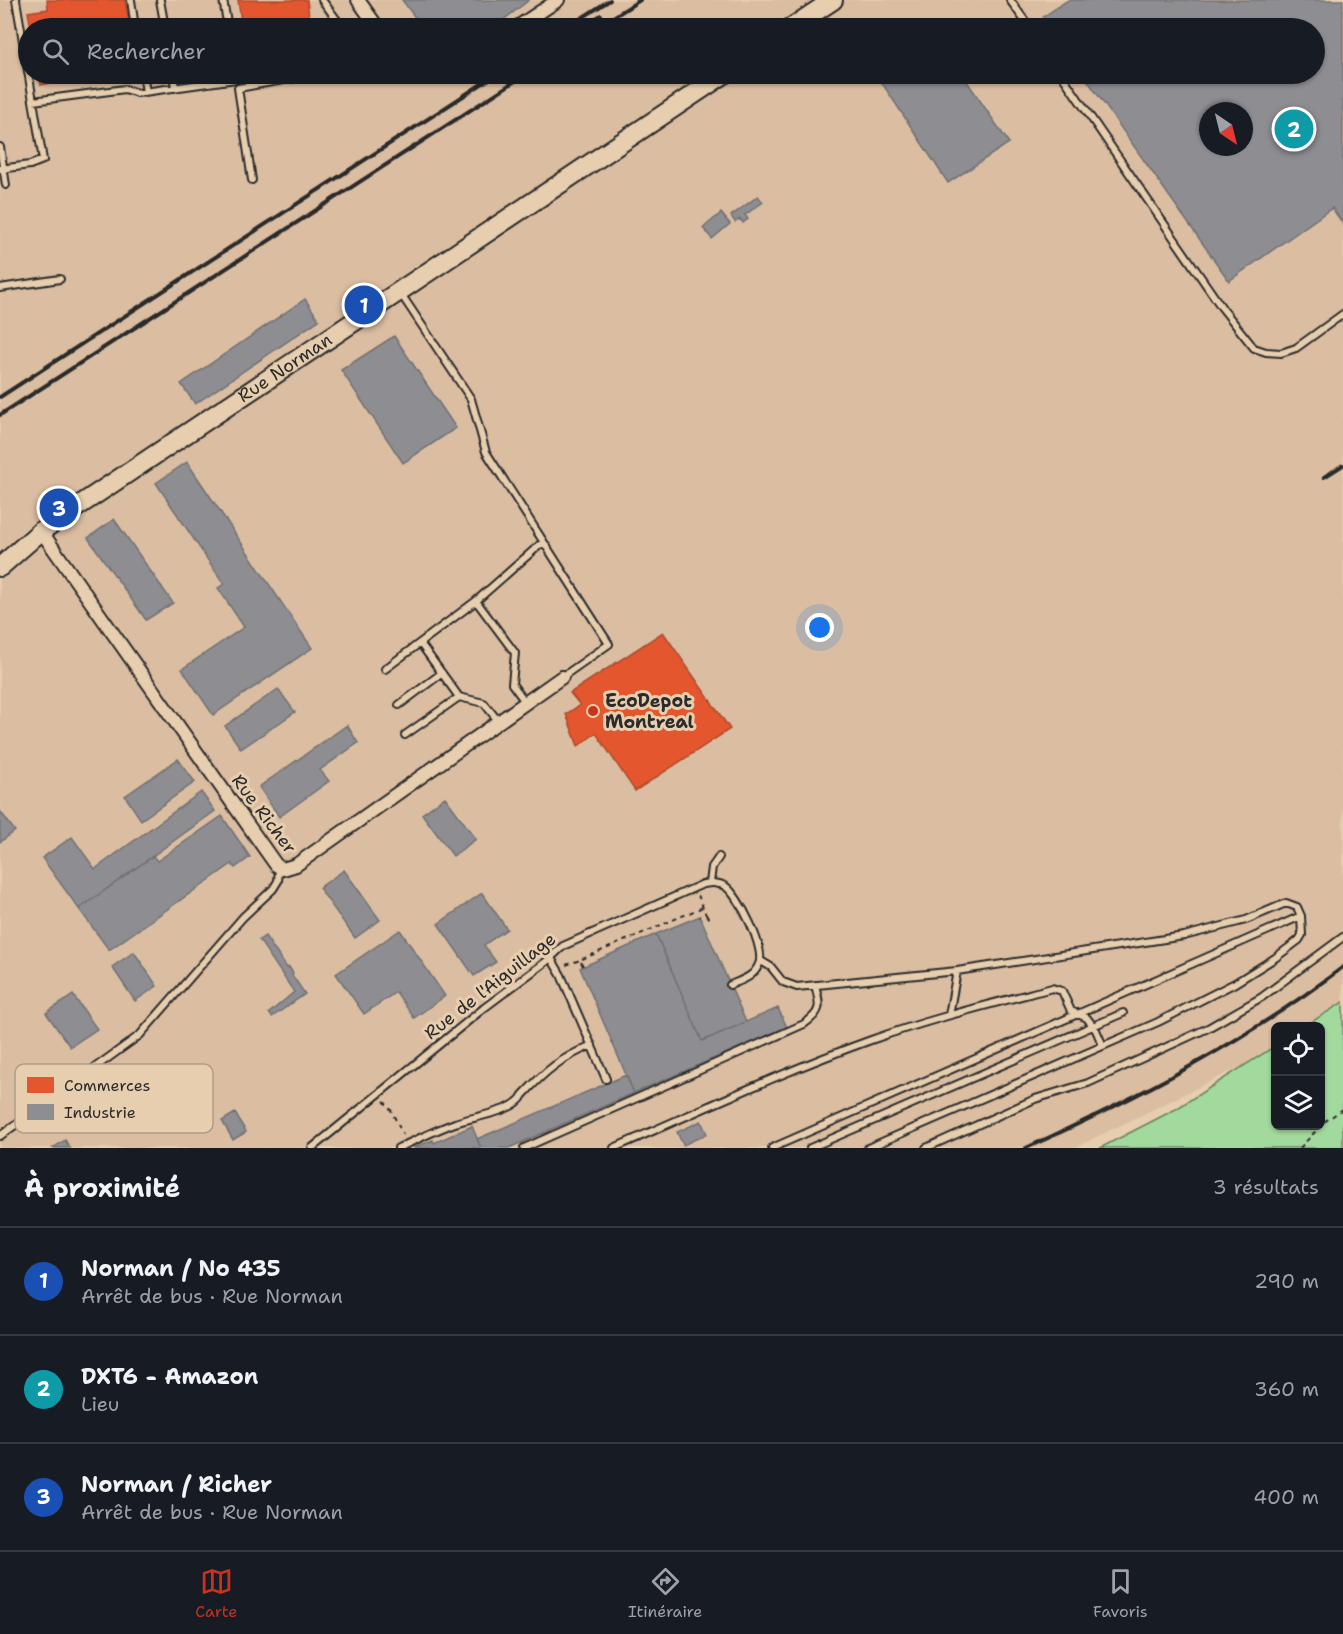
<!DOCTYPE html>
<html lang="fr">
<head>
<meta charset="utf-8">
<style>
	:root { --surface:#171b24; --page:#20242c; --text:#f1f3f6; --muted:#9ea1a6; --line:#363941; --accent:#c8321e }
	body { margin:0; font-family:"Shantell Sans",sans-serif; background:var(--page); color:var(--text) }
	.controls { position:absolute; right:18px; bottom:18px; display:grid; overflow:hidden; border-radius:9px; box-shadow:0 2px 4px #0004 }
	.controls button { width:54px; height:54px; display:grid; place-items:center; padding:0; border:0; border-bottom:2px solid var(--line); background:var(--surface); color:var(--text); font:30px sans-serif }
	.compass { position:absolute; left:1199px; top:102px; width:54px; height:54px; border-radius:50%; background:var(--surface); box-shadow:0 2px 4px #0004; rotate:145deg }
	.you { position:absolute; left:820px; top:628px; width:21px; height:21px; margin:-15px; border:4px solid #fff; border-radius:50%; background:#1a73e8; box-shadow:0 0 0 9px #1a73e833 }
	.badge { display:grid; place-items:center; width:39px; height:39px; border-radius:50%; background:var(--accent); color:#fff; font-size:20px; font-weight:700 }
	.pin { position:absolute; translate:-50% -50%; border:3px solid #fff; box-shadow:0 2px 6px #0006 }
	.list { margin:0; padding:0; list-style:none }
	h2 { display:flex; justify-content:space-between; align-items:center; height:78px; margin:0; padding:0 24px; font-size:26px }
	h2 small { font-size:20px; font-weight:400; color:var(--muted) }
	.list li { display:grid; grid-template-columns:39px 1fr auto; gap:18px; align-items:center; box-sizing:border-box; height:108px; padding:0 24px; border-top:2px solid var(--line) }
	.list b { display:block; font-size:22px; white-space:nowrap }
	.list p { margin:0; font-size:20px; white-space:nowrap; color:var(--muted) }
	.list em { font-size:20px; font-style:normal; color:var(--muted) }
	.icon { flex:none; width:33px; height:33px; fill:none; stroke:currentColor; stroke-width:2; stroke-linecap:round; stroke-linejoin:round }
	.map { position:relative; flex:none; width:1343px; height:1148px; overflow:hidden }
	.search { position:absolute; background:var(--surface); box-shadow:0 2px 4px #0004; left:18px; right:18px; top:18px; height:66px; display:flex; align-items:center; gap:15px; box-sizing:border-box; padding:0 21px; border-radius:33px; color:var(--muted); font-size:22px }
	.sheet { height:402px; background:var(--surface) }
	nav { display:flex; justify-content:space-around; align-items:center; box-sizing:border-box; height:84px; border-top:2px solid var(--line); background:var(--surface); font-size:16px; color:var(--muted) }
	nav a { display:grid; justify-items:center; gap:3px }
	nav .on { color:var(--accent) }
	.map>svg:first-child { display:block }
</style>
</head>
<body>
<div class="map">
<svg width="1343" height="1148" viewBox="0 0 1343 1148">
	<rect width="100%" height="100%" fill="#e7ceaf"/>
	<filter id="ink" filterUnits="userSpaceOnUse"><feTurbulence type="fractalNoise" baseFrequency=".0167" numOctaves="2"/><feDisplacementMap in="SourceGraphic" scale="12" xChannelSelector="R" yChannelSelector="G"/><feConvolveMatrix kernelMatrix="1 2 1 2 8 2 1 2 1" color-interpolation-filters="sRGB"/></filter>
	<g filter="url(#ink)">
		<!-- built -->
		<path fill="#dbbea2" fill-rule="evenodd" d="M0,0h1343v1002l-38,24h-29l-1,20 -21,14 -180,88h-1074zM28,28h1286v46h-1286zM1208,111h36v36h-36z"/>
		<!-- green -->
		<path fill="#a2d99d" stroke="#668264" stroke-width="1.5" d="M1343,1002v146h-243l76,-39 99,-63 1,80h44v-100h-15z"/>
		<!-- shops -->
		<path fill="#e4572e" stroke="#ac4a2d" stroke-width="1.5" d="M47,0h78l5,28h-99l-3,-16 20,-3z
			M238,0h69l2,16 -3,1 1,11h-65z
			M39,74h62l-60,11z
			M663,632l67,97 -95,62 -39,-58 -18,13 -12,-32 14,-9 -10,-12z"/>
		<!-- industry -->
		<path fill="#8d8d92" stroke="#707073" stroke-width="1.5" fill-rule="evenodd" d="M402,0h127l-36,28h-70z
			M1068,0h275v224l-11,-16 -103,73 -146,-207h231v-46h-263l-8,-11zM1208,111h36v36h-36z
			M876,74h86l47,69 -61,40z
			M758,196l5,6 -18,13 3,4 -5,4 -3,-4 -5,3 -4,-6z
			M721,213l9,11 -18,15 -9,-11z
			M305,299l14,21 -124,84 -14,-20z
			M394,336l62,92 -53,35 -62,-93z
			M187,462l125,186 -99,67 -31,-46 62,-42 -26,-39 6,-4 -68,-101z
			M114,519l59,84 -27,17 -58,-82z
			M278,689l17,23 -54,37 -16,-23z
			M347,725l11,18 -38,27 9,11 -50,36 -20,-30z
			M178,759l17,23 -54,38 -16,-24z
			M201,792l14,19 -136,98 -37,-51 30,-21 23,32z
			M445,797l31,42 -23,17 -31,-42z
			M0,811l15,20 -15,11z
			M222,816l28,41 -15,11 -3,-4 -123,86 -30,-41 74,-53 4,5z
			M344,870l36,50 -25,18 -36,-50z
			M482,893l25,36 -23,16 12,17 -22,14 -36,-52z
			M700,916l46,106 -44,19 -46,-107z
			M400,930l45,66 -31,22 -18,-26 -32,22 -28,-40z
			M656,934l46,107 76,-33 9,19 -153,66 -54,-125z
			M265,936l22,32 2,-1 4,6 -1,2 13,19 -33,23 -3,-4 25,-21 -35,-52z
			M134,952l23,34 -22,15 -23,-34z
			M73,995l24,34 -27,18 -24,-34z
			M626,1075l8,18 -125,55h-28l-4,-9z
			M235,1113l11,19 -13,8 -11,-19z
			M701,1121l6,13 -24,11 -6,-13z
			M472,1126l9,22h-68l20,-8 1,3z
			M65,1140l5,8h-17z"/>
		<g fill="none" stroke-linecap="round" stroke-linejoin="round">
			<defs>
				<path id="lane" d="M131,0l4,28
					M160,0l5,28
					M223,0l5,28
					M322,0l21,28
					M1010,0l20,28
					M143,74l3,18
					M173,74l2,14
					M1061,74l161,234 32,40 12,4 15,1 15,-5 47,-34
					M33,101l92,-12 12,4 99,-14 -1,-5
					M0,147l6,38
					M0,169l30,-4 13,-5 -27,-160
					M252,180l-14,-92 69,-12 3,-2
					M0,288l60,-9
					M401,294l70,105 15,53 123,192 -47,33
					M476,601l39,52 -3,31 14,19
					M385,669l91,-68 67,-59
					M459,697l25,6 15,19
					M399,705l43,-32
					M405,735l54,-38 -39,-54
					M710,883l2,-16 7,-10
					M551,958l10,17 45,104
					M761,961l10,6 12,15 14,5 160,-16 227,-35 62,-16 40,-17 11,4 4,9 1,19 -3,5 -24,18 -40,25 -77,39 -290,126
					M949,1015l8,-44
					M0,1136l140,-101 103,-118 30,-28 5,-8 1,-13
					M312,1148l172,-140 63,-47 16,-15 140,-62c8,-1 15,-2 22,2 14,9 41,63 34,78 -5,13 -17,16 -29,21
					M398,1148c19,-8 37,-18 57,-25 16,-6 61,-11 68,-28 24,-26 37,-36 69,-50
					M524,1148l280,-124c19,-13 16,-19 11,-39
					M614,1148c85,-37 170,-77 257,-108 59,-21 120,-36 181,-52l10,3 9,20 16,7 9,12 7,16
					M772,1148l529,-232
					M810,1148l313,-135
					M926,1148l109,-49 53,-16 120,-55 54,-31 81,-60"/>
				<path id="street" d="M358,0l20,28
					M516,28l42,-28
					M41,531l235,334 7,4 13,-4 266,-188"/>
				<g id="secondary">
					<path d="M791,28l42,-28"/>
					<path id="s1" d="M0,567l41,-36 683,-457"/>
				</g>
			</defs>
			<!-- lane casing -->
			<use href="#lane" stroke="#2b2b2b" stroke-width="10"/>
			<!-- street casing -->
			<use href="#street" stroke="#2b2b2b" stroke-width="16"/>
			<!-- secondary casing -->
			<use href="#secondary" stroke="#2b2b2b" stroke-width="22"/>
			<!-- path -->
			<path stroke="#2b2b2b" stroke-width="2" stroke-dasharray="4.5 4.5" stroke-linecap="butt" d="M698,895l8,20 -6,2
				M706,915l6,6
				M566,965l14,-5
				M583,966l-3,-6 123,-53
				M384,1101l7,9 12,25
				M1300,1148l24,-26 19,-13"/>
			<!-- lane -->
			<use href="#lane" stroke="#e7ceaf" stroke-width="6"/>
			<!-- street -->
			<use href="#street" stroke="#e7ceaf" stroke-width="12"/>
			<!-- secondary -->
			<use href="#secondary" stroke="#e7ceaf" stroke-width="18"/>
			<!-- rail -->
			<path stroke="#2b2b2b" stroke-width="4" d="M566,28l44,-28
				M581,28l20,-13
				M596,28l44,-28
				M0,397l497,-323
				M0,415l526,-341
				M1324,477l19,-12
				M1026,1148c111,-50 220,-107 317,-181"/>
		</g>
	</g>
	<!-- markers -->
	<circle fill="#c8321e" stroke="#e7ceaf" stroke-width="2" cx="593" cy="711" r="6"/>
	<g text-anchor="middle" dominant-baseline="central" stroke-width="6" stroke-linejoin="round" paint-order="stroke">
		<!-- street labels -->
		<g font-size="18" fill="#2b2b2b" stroke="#e7ceaf">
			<text stroke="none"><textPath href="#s1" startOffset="348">Rue Norman</textPath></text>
			<text transform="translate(264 814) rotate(53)">Rue Richer</text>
			<text transform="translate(490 986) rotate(-38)">Rue de l'Aiguillage</text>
		</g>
		<!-- poi labels -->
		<g font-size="18" font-weight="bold" fill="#2b2b2b" stroke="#e7ceaf" text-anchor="start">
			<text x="605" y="701">EcoDepot<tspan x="605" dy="21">Montreal</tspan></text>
		</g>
	</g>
	<!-- legend -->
	<rect x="15" y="1064" width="198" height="69" rx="9" fill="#e7ceaf" stroke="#af9d87" stroke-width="1.5"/>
	<rect x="27" y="1077" width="27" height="16" fill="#e4572e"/>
	<rect x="27" y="1104" width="27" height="16" fill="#8d8d92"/>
	<g font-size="16" fill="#2b2b2b">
		<text x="64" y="1091">Commerces</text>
		<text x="64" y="1118">Industrie</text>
	</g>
</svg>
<div class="controls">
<button><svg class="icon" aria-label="locate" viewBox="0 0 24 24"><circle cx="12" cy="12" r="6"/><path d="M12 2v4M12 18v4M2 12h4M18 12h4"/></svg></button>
<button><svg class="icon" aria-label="layers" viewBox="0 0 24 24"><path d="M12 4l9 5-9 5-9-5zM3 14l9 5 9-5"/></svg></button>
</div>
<svg class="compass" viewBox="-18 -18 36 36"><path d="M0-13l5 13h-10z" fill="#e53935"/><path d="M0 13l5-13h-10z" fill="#9ea1a6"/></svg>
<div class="you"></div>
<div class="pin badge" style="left:364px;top:305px;background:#1a4fb4">1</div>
<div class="pin badge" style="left:1294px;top:129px;background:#0f9aa8">2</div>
<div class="pin badge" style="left:59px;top:508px;background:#1a4fb4">3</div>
<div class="search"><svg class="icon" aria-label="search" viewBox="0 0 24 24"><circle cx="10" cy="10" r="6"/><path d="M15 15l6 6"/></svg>Rechercher</div>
</div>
<section class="sheet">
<h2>À proximité<small>3 résultats</small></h2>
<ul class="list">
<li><span class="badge" style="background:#1a4fb4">1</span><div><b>Norman / No 435</b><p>Arrêt de bus · Rue Norman</p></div><em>290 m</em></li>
<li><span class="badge" style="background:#0f9aa8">2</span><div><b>DXT6 - Amazon</b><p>Lieu</p></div><em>360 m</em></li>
<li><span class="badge" style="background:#1a4fb4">3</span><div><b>Norman / Richer</b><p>Arrêt de bus · Rue Norman</p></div><em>400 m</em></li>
</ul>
</section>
<nav>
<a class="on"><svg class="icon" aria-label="map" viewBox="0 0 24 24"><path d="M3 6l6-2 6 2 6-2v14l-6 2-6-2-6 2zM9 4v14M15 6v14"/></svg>Carte</a>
<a><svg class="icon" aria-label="directions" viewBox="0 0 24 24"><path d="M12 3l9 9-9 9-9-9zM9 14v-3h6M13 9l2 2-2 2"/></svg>Itinéraire</a>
<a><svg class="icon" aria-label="saved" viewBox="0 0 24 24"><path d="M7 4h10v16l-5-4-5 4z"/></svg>Favoris</a>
</nav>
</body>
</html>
